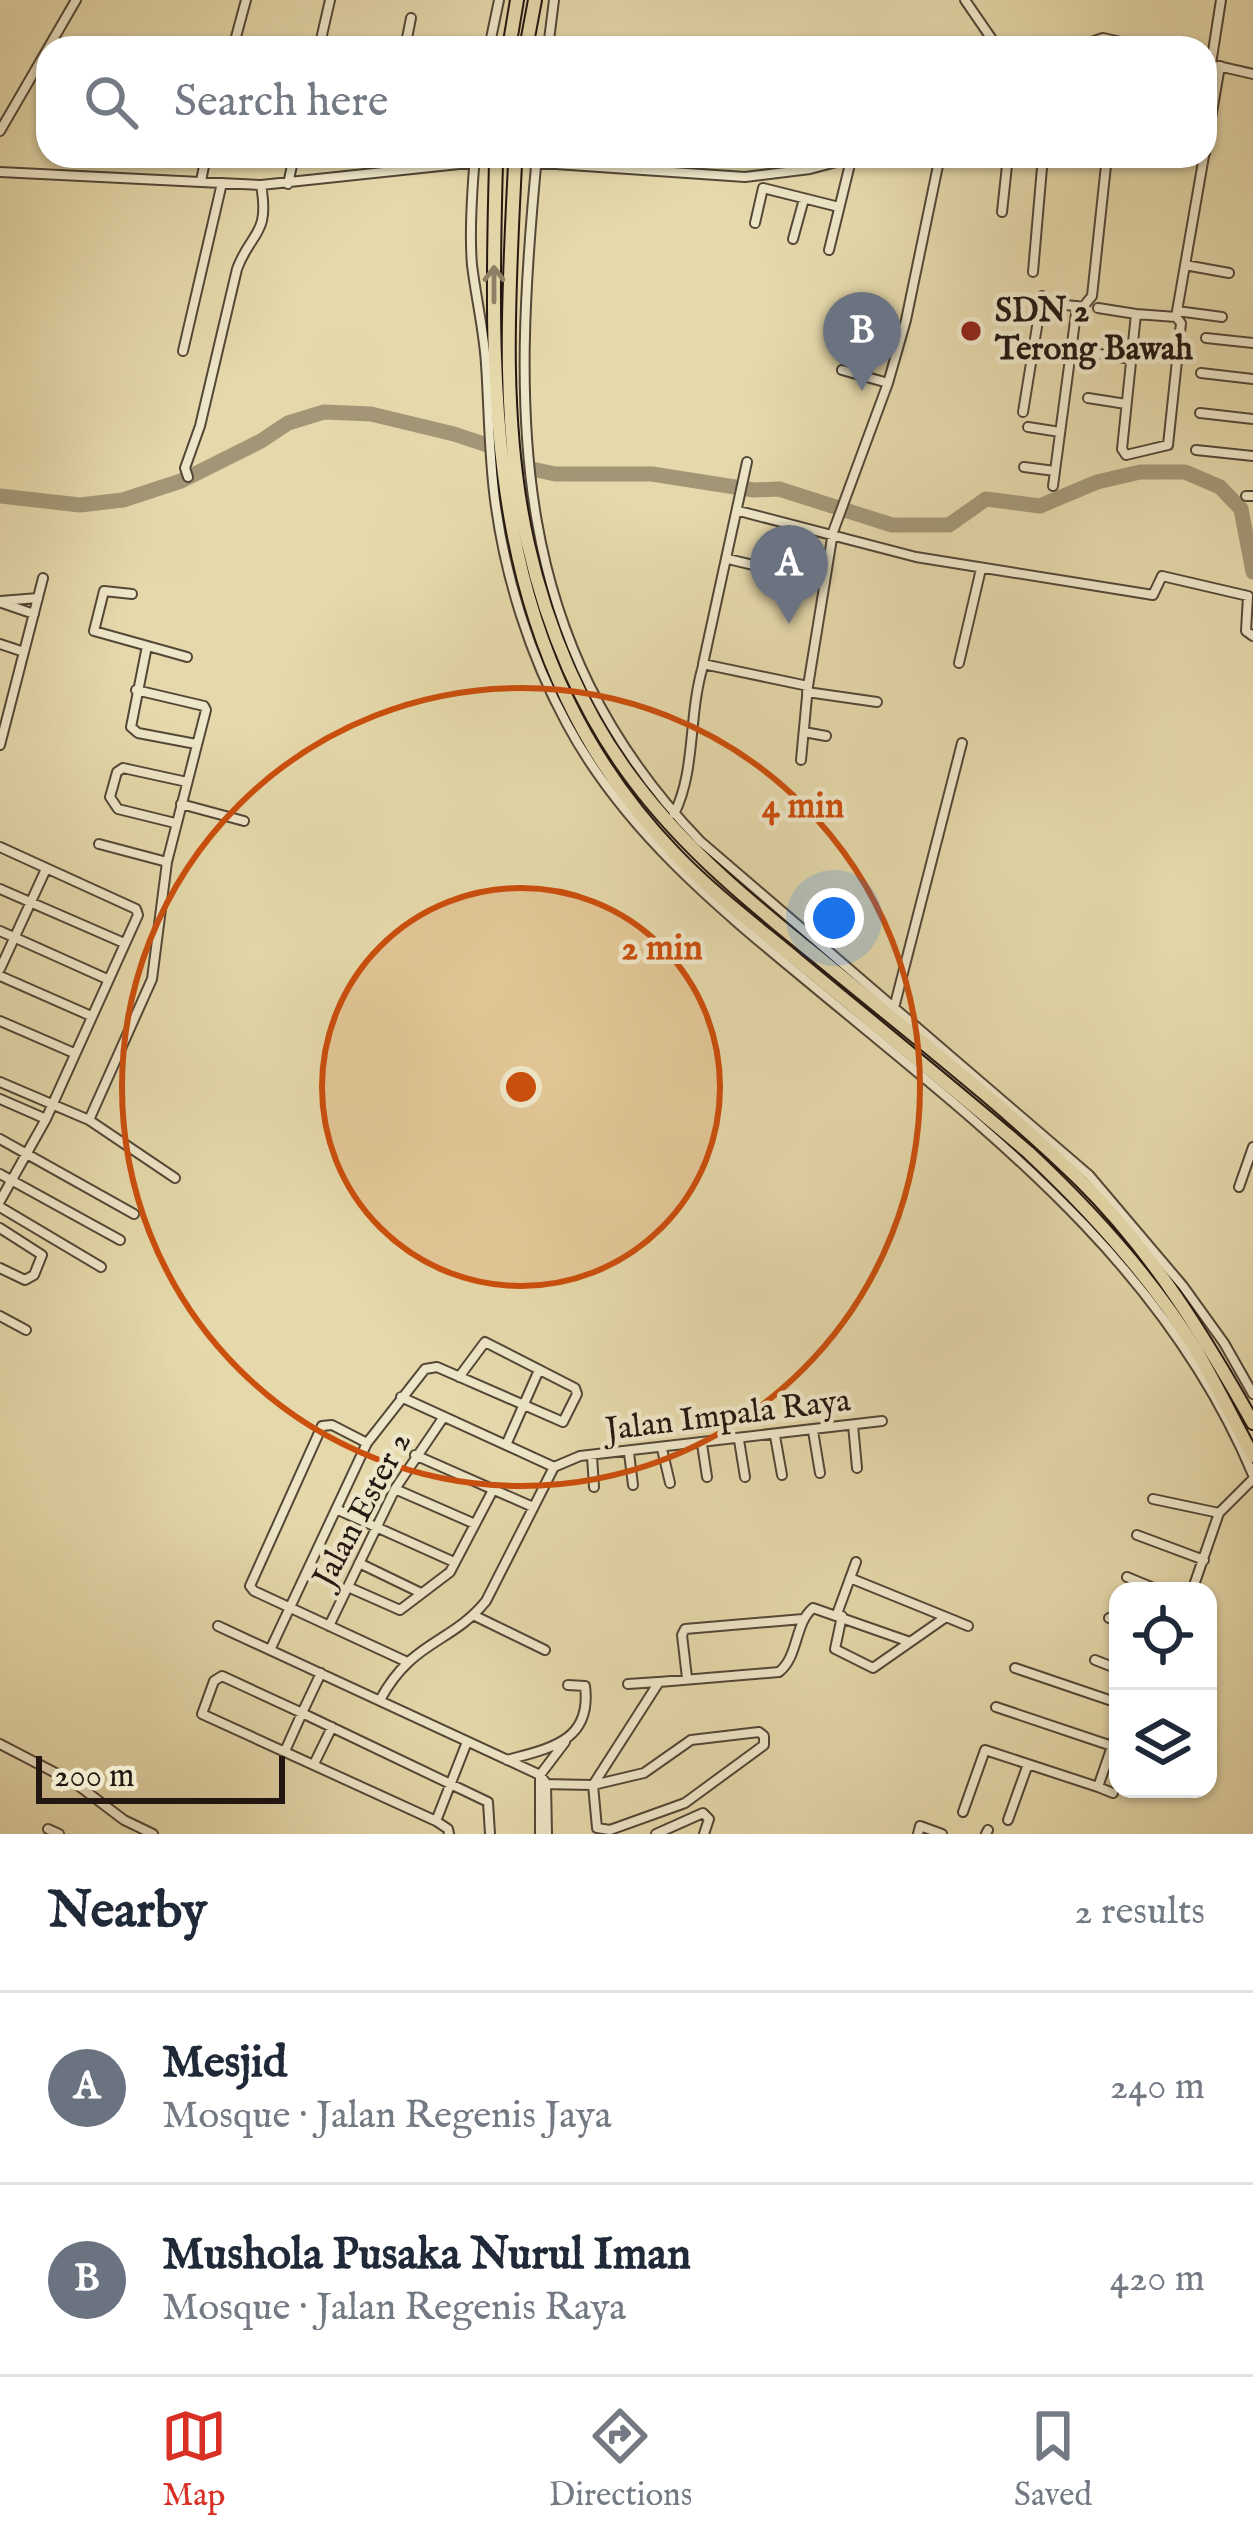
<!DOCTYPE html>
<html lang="en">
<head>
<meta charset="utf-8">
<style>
	:root { --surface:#fff; --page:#f6f6f7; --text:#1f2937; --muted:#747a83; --line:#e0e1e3; --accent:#d93025 }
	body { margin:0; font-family:"IM FELL English",serif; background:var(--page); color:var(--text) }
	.controls { position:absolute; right:36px; bottom:36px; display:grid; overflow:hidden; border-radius:24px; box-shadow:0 3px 9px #0004 }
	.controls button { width:108px; height:108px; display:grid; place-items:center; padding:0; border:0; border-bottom:3px solid var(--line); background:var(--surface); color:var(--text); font:60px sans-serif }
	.scale { position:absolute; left:36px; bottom:30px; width:249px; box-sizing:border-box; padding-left:12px; border:6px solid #241711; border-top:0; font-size:33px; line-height:42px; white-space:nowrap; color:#241711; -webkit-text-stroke:9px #eee6c8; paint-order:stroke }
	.you { position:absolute; left:834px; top:918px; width:42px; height:42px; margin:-30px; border:9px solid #fff; border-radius:50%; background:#1a73e8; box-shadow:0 0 0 18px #1a73e833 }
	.badge { display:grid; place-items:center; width:78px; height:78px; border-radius:50%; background:var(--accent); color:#fff; font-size:39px; font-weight:700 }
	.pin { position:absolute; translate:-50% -99px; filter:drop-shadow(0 3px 6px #0008) }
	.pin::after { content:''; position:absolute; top:63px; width:42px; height:36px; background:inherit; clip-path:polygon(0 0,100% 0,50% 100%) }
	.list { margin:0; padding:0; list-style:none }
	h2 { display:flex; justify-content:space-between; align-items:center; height:156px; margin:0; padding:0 48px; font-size:51px }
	h2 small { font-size:39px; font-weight:400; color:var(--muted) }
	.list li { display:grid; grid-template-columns:78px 1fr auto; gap:36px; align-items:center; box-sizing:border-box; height:192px; padding:0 48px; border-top:3px solid var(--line) }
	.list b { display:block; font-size:45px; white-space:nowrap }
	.list p { margin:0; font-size:39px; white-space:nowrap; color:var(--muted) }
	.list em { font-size:39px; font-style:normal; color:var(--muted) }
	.icon { flex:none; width:66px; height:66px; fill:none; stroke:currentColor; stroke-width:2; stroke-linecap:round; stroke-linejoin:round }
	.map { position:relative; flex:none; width:1253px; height:1834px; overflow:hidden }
	.search { position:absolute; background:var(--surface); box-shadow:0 3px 9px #0004; left:36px; right:36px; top:36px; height:132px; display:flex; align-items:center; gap:30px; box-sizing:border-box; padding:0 42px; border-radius:36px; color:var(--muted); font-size:45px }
	.sheet { height:540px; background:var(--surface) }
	nav { display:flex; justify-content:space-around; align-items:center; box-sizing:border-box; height:168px; border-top:3px solid var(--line); background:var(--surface); font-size:33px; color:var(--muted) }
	nav a { display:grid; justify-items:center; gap:6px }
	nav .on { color:var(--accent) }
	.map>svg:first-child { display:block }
</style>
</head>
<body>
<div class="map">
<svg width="1253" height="1834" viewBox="0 0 1253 1834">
	<rect width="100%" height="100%" fill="#e5d8aa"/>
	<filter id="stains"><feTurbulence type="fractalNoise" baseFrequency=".00167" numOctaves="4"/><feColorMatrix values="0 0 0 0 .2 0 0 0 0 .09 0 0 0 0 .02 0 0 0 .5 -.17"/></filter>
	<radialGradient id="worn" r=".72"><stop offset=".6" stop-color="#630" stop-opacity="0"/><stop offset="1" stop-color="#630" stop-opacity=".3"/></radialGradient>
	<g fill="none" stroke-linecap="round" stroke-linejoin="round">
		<!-- river -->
		<path stroke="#a39676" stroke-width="15" d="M0,496l80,9 43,-5 58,-19 80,-40 27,-18 36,-11 47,2 83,20 42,14 27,19 32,7h97l102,16 25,-1 113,36h57l37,-26 54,7 57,-24 43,-10h45l35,15 21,22 12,63"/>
		<defs>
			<path id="minor" d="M965,0l33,48
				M233,48l13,-48
				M319,48l11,-48
				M405,48l6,-30
				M489,48l10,-48
				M548,48l6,-48
				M1073,48l30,-10 46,10
				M1205,63l48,11
				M1211,64l10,-64
				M0,131l76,-131
				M1205,153l15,-87
				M475,156c-3,35 -6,74 -3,109 4,33 12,66 14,99 3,45 3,91 9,136 10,77 35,156 72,224 57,106 149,182 240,257 173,144 356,278 446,494
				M537,156c-25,260 -30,484 163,685l389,334 94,111 41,57 29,51
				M361,160l23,-4
				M0,172l261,13 236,-25 248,17 65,-8 49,-13
				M201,181l5,-25
				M288,184l6,-28
				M1002,212l6,-56
				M755,223l8,-35 76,19
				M793,239l11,-40
				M829,250l22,-90
				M1185,265l44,8
				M1033,272l10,-116
				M1041,302l42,5 9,-11 15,-140
				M1098,308l38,6
				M1177,311l45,6
				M1176,317l-40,-3 -14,135 4,6 42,-10 13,-122 -5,-6 28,-161
				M1206,338l47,5
				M183,351l39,-168
				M1093,353l38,6
				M842,370l46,13
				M1201,373l52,6
				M1088,398l38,6
				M1023,412l19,-116
				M1200,413l53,6
				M1028,427l32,5
				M1196,450l57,6
				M747,462l-44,202 105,22
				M1024,467l31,4
				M188,477l-3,-9 15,-42 37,-157c14,-38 33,-33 24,-84
				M1053,486l24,-180
				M1246,496h7
				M739,511l177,46 237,38 9,-19 86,20 -2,35 7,5
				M728,559l97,23
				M132,594l-28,-3 -10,40 93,26
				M0,601l38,-3
				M2,603l32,11
				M0,644l24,8
				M147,646l-16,81 7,6 58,11
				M959,663l22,-94
				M807,692l70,10
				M804,732l22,4
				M0,745l43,-167
				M801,760l7,-74 25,-154 55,-149 18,-63 34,-164
				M181,804l63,17
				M674,814c22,-43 14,-98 29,-148
				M175,823l-57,-14 -8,-12 7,-25 6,-4 64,14
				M99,844l68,18
				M0,847l136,62 2,6 -92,204 -46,82
				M0,889l124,54
				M0,931l107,48
				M0,969l46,-100
				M0,976l91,40
				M894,1008l68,-265
				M0,1021l74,32
				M0,1082l89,38 86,58
				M0,1099l46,20
				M89,1120l63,-141 15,-117 39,-152 -2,-4 -68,-16
				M0,1139l134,75
				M0,1174l120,66
				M1239,1187l14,-40
				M0,1207l101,60
				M0,1228l42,27 -8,20 -9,5 -25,-12
				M0,1316l26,14
				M401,1397l153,70 26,-11 302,-35
				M853,1425l4,43
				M813,1431l7,42
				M775,1436l7,39
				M739,1440l6,37
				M367,1443l-35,-18 -10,1 -72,160 4,5 151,70
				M702,1444l5,33
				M506,1445l33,-75
				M662,1449l8,34
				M629,1453l4,32
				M415,1455l118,52
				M592,1456l2,31
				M395,1489l80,35
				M1153,1499l66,14 -27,78
				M336,1509l118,53
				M1219,1513l34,-34
				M1137,1535l67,25
				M359,1563l62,30
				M1127,1577l34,14
				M348,1587l52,23 50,-38 44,-84
				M837,1614l19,-52
				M473,1615l72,35
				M842,1616l-7,33 38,19 73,-51 -96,-39
				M946,1617l22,9
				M1109,1618l9,3
				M218,1626l322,149 6,8 1,51
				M329,1626l66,-137 48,-71
				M270,1650l97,-207 58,-74 12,-2 126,55 14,-28 -2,-6 -90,-46 -26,35
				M1095,1660l23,9
				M1015,1668l103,35
				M321,1673l-19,40 -80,-37 -8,5 -12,33 234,107 12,8 1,5
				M687,1678l-5,-43 3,-6 118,-10
				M628,1684l30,-2
				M380,1700c32,-60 71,-56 106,-99l68,-134
				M996,1707l116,39
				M0,1744l75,39 49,37 29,14
				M285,1751l17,-38 186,89 2,32
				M507,1760c44,-12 85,-19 78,-74l-17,-1
				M314,1764l18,-37
				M541,1784l52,1 51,-12 47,-33 68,-8 5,4v9l-79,58 -75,27 -13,-2 -4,-43 66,-103 120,-10c20,-16 15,-48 34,-64l97,34
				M1098,1787l15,6
				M963,1812l22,-62 113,37 20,-58
				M1008,1820l20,-56
				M436,1821l31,-79
				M48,1829l11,5
				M540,1834v-59l25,-33
				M656,1834l47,-21 6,6 -5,15
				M918,1834l2,-8 22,8
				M986,1834l2,-4"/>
			<path id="highway" d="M509,48l8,-48
				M526,48l9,-48
				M496,163c-7,252 -8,495 178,690 37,39 82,73 123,107 77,64 155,127 231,192 63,59 122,123 168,198 20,34 38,71 57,106
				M515,164c-6,125 -15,257 13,380 19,84 54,169 107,238 51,68 117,122 183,175 88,73 180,143 262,223 72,71 124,156 173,243"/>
		</defs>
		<!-- minor casing -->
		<use href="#minor" stroke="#544737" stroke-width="12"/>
		<!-- highway casing -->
		<use href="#highway" stroke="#241711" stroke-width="16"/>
		<!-- minor -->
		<use href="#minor" stroke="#eee6c8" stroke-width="8"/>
		<!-- highway -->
		<use href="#highway" stroke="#e5d8aa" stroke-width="12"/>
		<defs>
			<path id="highway-bridge" d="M496,163l1,-7
				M515,164l1,-8"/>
		</defs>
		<!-- highway-bridge casing -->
		<use href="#highway-bridge" stroke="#241711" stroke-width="16" stroke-linecap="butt"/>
		<!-- highway-bridge -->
		<use href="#highway-bridge" stroke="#e5d8aa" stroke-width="12"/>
	</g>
	<!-- one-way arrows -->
	<defs><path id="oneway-shaft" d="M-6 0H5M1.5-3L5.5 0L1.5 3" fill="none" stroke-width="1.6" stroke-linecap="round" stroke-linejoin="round" transform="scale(3)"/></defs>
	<use stroke="#8e8165" href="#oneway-shaft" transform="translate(494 284) rotate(-90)"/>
	<!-- distance rings -->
	<circle cx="521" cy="1087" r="199" fill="#cb4f0d" fill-opacity=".12"/>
	<g fill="none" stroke="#cb4f0d" stroke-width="6">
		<circle cx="521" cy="1087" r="199"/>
		<circle cx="521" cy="1087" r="399"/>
	</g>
	<!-- markers -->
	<circle fill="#8f2418" stroke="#eee6c8" stroke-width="4.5" cx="971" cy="331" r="12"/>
	<g text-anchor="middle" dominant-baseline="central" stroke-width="9" stroke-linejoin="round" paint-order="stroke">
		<!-- poi labels -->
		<g font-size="33" font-weight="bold" fill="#241711" stroke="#eee6c8" text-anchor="start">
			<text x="995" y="312">SDN 2<tspan x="995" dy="38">Terong Bawah</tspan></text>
		</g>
		<!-- street labels -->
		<g font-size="33" fill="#241711" stroke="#eee6c8">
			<text transform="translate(728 1416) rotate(-7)">Jalan Impala Raya</text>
			<text transform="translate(363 1510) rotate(-62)">Jalan Ester 2</text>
		</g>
	</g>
	<circle cx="521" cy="1087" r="18" fill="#cb4f0d" stroke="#eee6c8" stroke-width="6"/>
	<g font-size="36" text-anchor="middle" font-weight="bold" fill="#cb4f0d" stroke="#eee6c8" stroke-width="9" stroke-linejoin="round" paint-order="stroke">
		<text x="803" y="817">4 min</text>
		<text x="662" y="959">2 min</text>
	</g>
	<rect width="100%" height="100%" filter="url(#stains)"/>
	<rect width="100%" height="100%" fill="url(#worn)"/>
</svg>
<div class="controls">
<button><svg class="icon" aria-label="locate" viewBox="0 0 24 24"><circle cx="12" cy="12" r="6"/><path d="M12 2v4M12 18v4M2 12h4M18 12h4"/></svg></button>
<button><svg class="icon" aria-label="layers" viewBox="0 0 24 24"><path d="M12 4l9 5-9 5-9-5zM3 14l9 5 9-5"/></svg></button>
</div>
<div class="scale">200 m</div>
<div class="you"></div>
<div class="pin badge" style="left:789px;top:624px;background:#6b7280">A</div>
<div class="pin badge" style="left:862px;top:391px;background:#6b7280">B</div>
<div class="search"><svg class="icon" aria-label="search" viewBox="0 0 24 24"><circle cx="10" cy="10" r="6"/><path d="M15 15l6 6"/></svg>Search here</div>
</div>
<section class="sheet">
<h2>Nearby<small>2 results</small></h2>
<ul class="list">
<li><span class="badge" style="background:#6b7280">A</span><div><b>Mesjid</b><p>Mosque · Jalan Regenis Jaya</p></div><em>240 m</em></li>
<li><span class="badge" style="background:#6b7280">B</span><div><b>Mushola Pusaka Nurul Iman</b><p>Mosque · Jalan Regenis Raya</p></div><em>420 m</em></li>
</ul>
</section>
<nav>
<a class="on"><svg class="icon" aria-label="map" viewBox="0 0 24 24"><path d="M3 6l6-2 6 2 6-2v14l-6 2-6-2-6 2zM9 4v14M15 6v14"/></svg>Map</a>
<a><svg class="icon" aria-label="directions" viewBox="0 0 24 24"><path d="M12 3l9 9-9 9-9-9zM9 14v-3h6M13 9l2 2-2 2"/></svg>Directions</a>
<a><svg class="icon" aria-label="saved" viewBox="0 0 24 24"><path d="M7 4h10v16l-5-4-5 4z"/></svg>Saved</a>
</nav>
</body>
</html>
